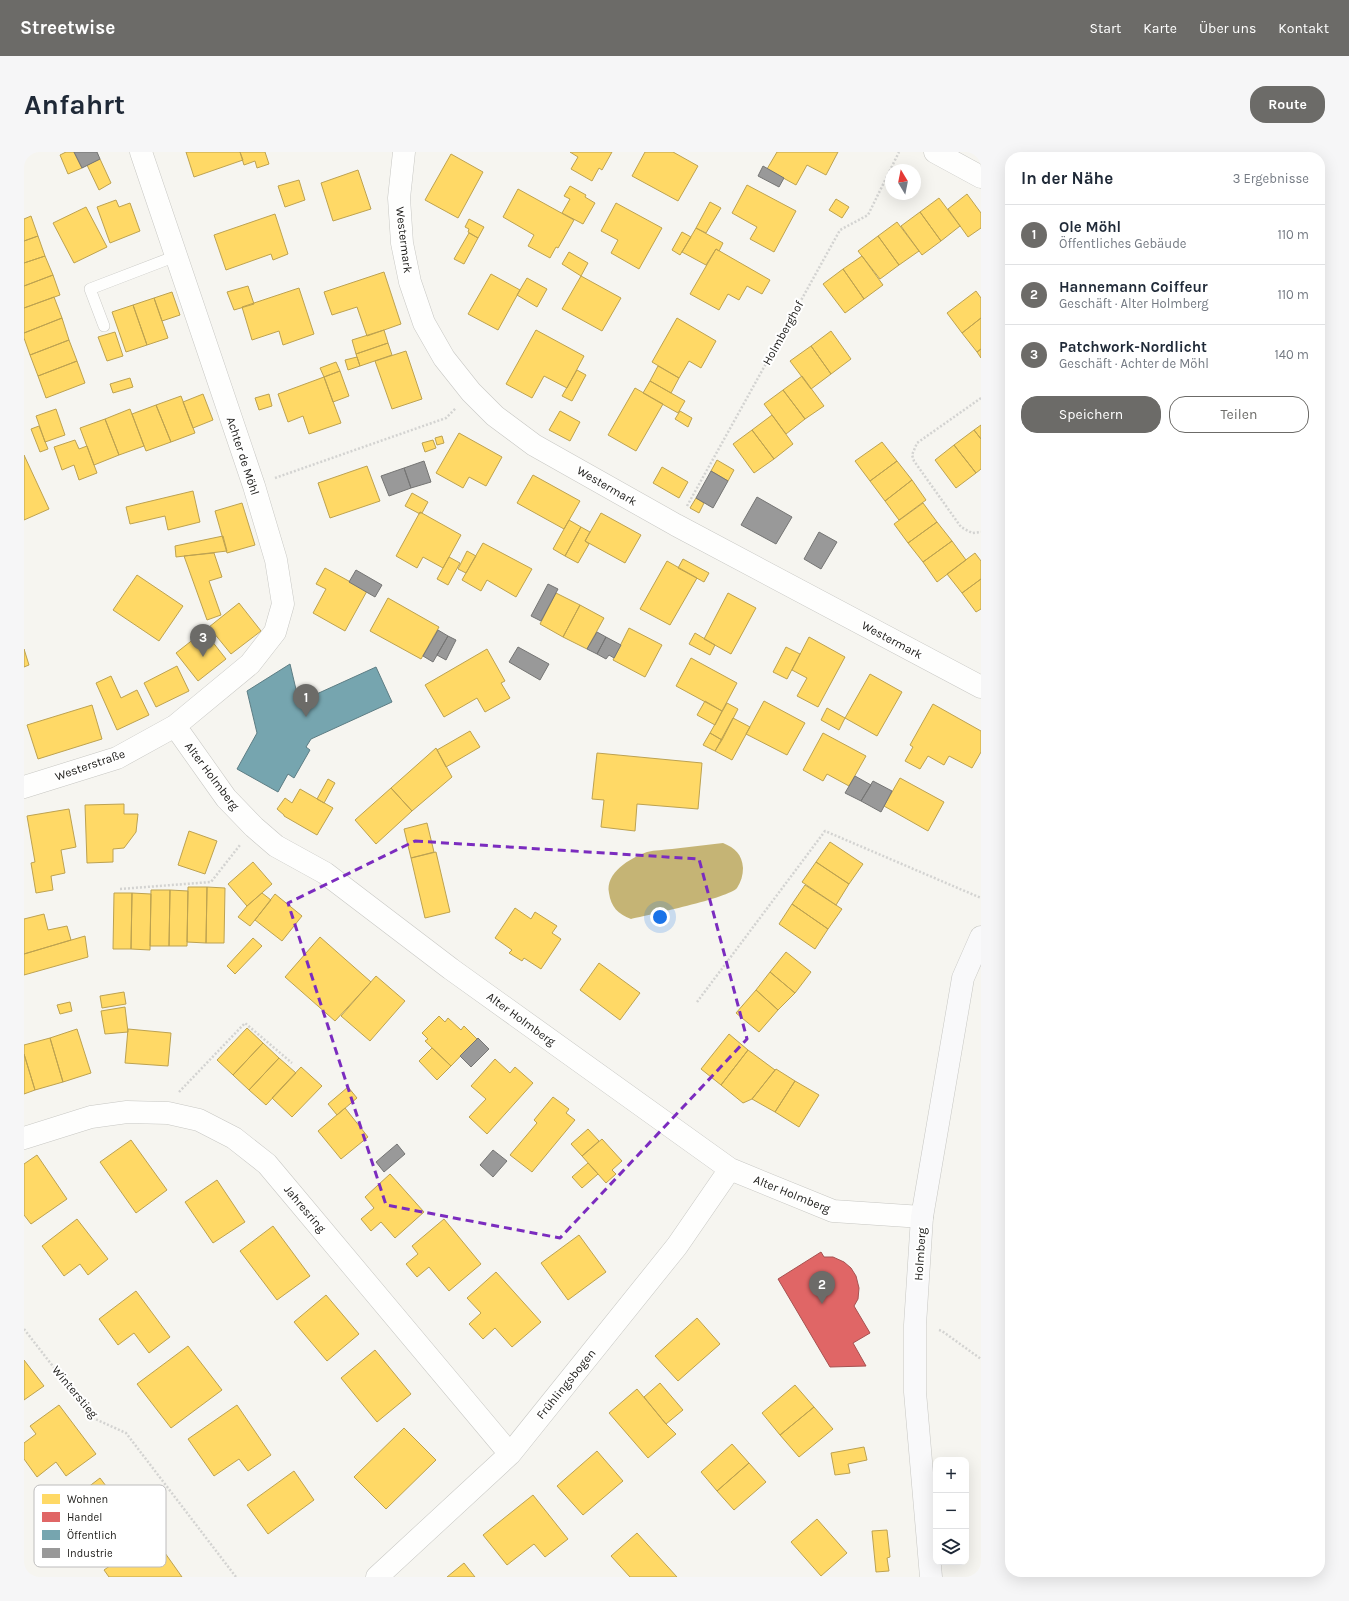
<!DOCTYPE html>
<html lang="de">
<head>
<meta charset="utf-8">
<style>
	:root { --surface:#fff; --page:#f6f6f7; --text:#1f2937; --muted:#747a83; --line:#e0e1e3; --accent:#6c6b68 }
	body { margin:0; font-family:Karla,sans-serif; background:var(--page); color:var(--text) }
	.controls { position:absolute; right:12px; bottom:12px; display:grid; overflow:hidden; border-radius:8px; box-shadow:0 4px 16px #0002 }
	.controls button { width:36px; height:36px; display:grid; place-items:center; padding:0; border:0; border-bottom:1px solid var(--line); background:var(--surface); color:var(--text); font:20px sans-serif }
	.compass { position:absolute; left:861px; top:12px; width:36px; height:36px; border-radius:50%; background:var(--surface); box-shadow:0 4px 16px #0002; rotate:350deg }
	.you { position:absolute; left:636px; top:765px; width:14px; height:14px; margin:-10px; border:3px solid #fff; border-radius:50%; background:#1a73e8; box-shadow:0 0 0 6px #1a73e833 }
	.badge { display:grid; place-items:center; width:26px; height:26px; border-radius:50%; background:var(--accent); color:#fff; font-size:13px; font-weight:700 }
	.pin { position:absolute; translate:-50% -33px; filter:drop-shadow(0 1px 2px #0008) }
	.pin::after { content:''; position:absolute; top:21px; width:14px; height:12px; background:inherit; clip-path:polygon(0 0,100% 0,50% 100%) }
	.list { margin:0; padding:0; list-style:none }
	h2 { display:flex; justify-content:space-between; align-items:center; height:52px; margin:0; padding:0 16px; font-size:17px }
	h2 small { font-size:13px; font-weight:400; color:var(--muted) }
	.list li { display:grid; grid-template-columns:26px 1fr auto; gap:12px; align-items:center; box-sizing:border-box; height:60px; padding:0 16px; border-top:1px solid var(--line) }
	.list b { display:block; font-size:15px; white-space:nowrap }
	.list p { margin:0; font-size:13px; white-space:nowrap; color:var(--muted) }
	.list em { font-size:13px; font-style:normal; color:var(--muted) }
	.actions { display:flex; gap:8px; padding:12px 16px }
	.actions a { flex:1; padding:9px 0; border:1px solid var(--accent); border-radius:16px; text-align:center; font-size:14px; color:var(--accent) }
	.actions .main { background:var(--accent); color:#fff }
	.icon { flex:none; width:22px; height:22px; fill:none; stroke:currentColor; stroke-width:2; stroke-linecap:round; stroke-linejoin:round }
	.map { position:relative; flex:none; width:957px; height:1425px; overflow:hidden; border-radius:16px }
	header { display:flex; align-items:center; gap:24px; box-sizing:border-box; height:56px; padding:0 20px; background:var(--accent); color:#fff }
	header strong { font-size:19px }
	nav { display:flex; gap:22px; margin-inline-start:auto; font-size:14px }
	.intro { display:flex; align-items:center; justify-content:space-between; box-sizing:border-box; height:96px; padding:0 24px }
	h1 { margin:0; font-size:28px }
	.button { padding:10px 18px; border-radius:16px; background:var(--accent); color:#fff; font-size:14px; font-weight:700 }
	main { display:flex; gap:24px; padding:0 24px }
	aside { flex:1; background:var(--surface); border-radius:16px; box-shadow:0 4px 16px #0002 }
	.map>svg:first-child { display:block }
</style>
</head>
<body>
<header>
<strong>Streetwise</strong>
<nav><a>Start</a><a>Karte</a><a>Über uns</a><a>Kontakt</a></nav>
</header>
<div class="intro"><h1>Anfahrt</h1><a class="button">Route</a></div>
<main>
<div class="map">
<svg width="957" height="1425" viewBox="0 0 957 1425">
	<rect width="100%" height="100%" fill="#f6f5f0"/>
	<!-- water -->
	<path fill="#c5b475" d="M699,691c12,5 19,11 20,25 0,7 -2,14 -6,20 -8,10 -89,27 -106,31 -13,-5 -20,-12 -22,-26 -4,-20 21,-35 38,-41 8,-2 17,-2 25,-3 17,-2 34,-4 51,-6z"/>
	<!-- homes -->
	<path fill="#ffd966" stroke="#bda250" d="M42,0h8l8,16 -14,6 -8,-19z
		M162,0h54l3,8 -49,17z
		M216,0h25l4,12 -12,4 -2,-7 -11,4z
		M546,0h42l-10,18 -3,-2 -7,13 -21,-12 7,-12z
		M621,0h28l25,14 -20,35 -46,-25z
		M753,0h61l-12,23 -19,-10 -11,20 -29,-16z
		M427,2l32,18 -25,46 -33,-18z
		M76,7l11,24 -12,7 -12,-25z
		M334,18l13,39 -38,12 -12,-38z
		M275,28l6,20 -20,7 -7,-21z
		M723,33l49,26 -22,41 -24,-13 7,-12 -25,-14z
		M546,34l16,9 -1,2 10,6 -12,21 -21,-11 8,-14 -6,-3z
		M494,37l56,31 -16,28 -2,-1 -6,11 -22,-12 6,-11 -31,-18z
		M943,42l14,19v15l-13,9 -20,-28z
		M915,46l21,28 -19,15 -21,-29z
		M812,47l13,8 -7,11 -13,-8z
		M92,48l3,7 11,-4 10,28 -30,12 -13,-36z
		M686,50l11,6 -15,25 -10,-5z
		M592,51l46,25 -23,41 -28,-16 7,-13 -17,-9z
		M62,55l21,40 -33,16 -21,-40z
		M896,60l21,29 -19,14 -21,-29z
		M251,62l13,40 -15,6 -2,-6 -45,16 -12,-35z
		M7,64l7,20 -14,5v-22z
		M445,67l15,8 -6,11 -10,-6 1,-3 -4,-2z
		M873,70l22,29 -20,14 -21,-29z
		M672,76l27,15 -4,8 -3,-2 -10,16 -24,-13z
		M658,80l9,5 -11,18 -8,-5z
		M445,81l9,5 -14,26 -10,-5z
		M14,84l7,20 -21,7v-22z
		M854,84l21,29 -19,14 -22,-28z
		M692,97l54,31 -8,14 -15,-8 -8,14 -11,-6 -9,16 -29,-16z
		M545,100l19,11 -7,13 -19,-12z
		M21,104l8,19 -29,11v-23z
		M838,104l21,29 -19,14 -21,-30z
		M819,117l21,30 -19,14 -22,-29z
		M360,120l17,52 -34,12 -10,-29 -25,8 -8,-23z
		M467,122l29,16 -22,40 -30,-16z
		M29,123l7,20 -36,13v-22z
		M557,124l40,22 -19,33 -40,-22z
		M503,126l20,11 -10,18 -20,-12z
		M224,134l6,18 -20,6 -7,-18z
		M275,136l15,46 -31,11 -4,-14 -27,9 -10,-33z
		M952,139l5,7v20l-19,15 -15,-20z
		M148,140l8,23 -18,6 -8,-23z
		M30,145l8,21 -38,15v-25z
		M130,146l14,40 -21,7 -14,-40z
		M109,153l14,40 -21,7 -14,-40z
		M38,166l7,22 -39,15 -6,-17v-5z
		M653,166l39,23 -15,27 -12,-7 -10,17 -27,-16z
		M957,166v31l-4,3 -15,-19z
		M360,178l4,13 -32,11 -4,-14z
		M512,178l48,26 -17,32 -23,-12 -12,22 -26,-14z
		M807,179l20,28 -20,15 -20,-28z
		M91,180l8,24 -16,5 -9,-24z
		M45,188l8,21 -39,15 -8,-21z
		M364,191l4,12 -32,11 -4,-12z
		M787,194l20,28 -20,15 -21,-28z
		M957,197v9l-4,-6z
		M382,199l16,48 -30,10 -17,-48z
		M333,205l3,9 -12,4 -3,-10z
		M53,209l8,22 -39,15 -8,-22z
		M312,210l4,9 -16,6 -4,-9z
		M634,214l21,12 -8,15 -21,-12z
		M553,218l9,5 -14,26 -10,-5z
		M316,219l9,25 -16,6 -9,-25z
		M778,224l22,30 -19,13 -22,-29z
		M300,225l17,46 -32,11 -6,-18 -15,6 -10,-28z
		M106,226l3,9 -20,6 -3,-9z
		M626,229l35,20 -7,12 -35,-20z
		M611,236l28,16 -27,47 -28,-16z
		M759,238l22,29 -19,15 -22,-30z
		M179,242l10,26 -20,8 -10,-26z
		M245,242l3,12 -13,4 -4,-12z
		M157,244l14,37 -24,9 -15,-37z
		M132,253l15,37 -25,9 -14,-37z
		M32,257l9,26 -20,7 -9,-26z
		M106,257l14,37 -25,9 -14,-36z
		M536,259l20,11 -10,19 -21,-11z
		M656,259l12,7 -4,9 -13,-8z
		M748,263l21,29 -19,15 -22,-29z
		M81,267l14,36 -25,10 -14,-37z
		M957,273v14l-7,-9z
		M15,274l9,23 -8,3 -9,-23z
		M728,278l22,29 -20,14 -21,-29z
		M950,278l7,9v30l-5,4 -22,-28z
		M435,281l43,24 -16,29 -17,-9 -6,11 -27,-15z
		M418,284l2,7 -7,2 -2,-7z
		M51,288l4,9 8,-3 10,27 -18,7 -5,-15 -12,5 -8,-23z
		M409,288l3,8 -11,4 -3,-9z
		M858,290l15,19 -27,20 -15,-20z
		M930,293l22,28 -20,15 -21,-28z
		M0,303l25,54 -25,11z
		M693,308l17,10 -6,11 -17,-10z
		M873,309l15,19 -27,21 -15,-20z
		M343,314l13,35 -50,17 -12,-35z
		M638,315l26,15 -9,16 -26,-15z
		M509,323l47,26 -16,28 -47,-26z
		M888,328l14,20 -27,20 -14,-19z
		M169,339l7,31 -32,8 -3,-14 -35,8 -4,-17z
		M388,341l16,9 -6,11 -2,-1v2l-15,-8z
		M672,346l8,5 -5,10 -9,-5z
		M218,351l13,42 -28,8 -12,-42z
		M899,351l14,19 -29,21 -14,-19z
		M396,360l41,23 -18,33 -20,-11 -6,11 -21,-12z
		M577,361l40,22 -16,28 -40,-22z
		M545,368l12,7 -16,29 -12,-7z
		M913,370l15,19 -29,21 -15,-19z
		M557,375l9,5 -5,9 4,3 -11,19 -13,-7z
		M199,384l4,15 -51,6 -1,-11z
		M928,389l14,19 -29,22 -14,-20z
		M459,391l49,26 -16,28 -29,-17 -6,11 -19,-11z
		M443,399l9,5 -10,17 -8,-4z
		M190,401l8,24 -13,4 12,34 -14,5 -23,-64z
		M951,401l6,8v18l-19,14 -15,-19z
		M425,405l11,6 -12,22 -11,-6z
		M659,407l26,14 -5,9 -26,-14z
		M643,409l30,17 -27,47 -30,-16z
		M301,416l42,23 -22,40 -32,-18 13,-24 -10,-5z
		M113,423l46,31 -24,35 -46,-31z
		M957,427v30l-5,3 -14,-19z
		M532,441l24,12 -17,32 -23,-13z
		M704,441l28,15 -25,46 -27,-15z
		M364,446l51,29 -18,32 -51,-28z
		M215,451l22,28 -30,23 -22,-27z
		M556,453l24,13 -17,31 -24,-12z
		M605,476l33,17 -17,32 -32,-17z
		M180,479l22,28 -28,22 -22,-28z
		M671,481l20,12 -5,10 -21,-11z
		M785,485l36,20 -27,50 -21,-11 10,-18 -15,-8z
		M762,495l14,7 -13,25 -14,-7z
		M0,497l5,16 -5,2z
		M463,497l18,32 -4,2 9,15 -25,14 -8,-14 -33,19 -19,-32z
		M667,506l46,25 -15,28 -46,-25z
		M153,514l12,25 -33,16 -12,-24z
		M846,522l32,18 -25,44 -32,-18z
		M87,524l10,22 16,-8 12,25 -32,15 -21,-47z
		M681,549l17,10 -7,14 -18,-10z
		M740,549l41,22 -18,32 -41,-21z
		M703,551l11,6 -16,31 -12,-7z
		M909,552l48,27v21l-9,16 -23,-12 -5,9 -16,-9 -8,13 -15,-8 8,-14 -3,-2z
		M68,553l10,34 -64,20 -11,-34z
		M803,556l18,10 -6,12 -18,-10z
		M709,566l17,9 -18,33 -17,-9z
		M446,579l10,16 -34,20 -9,-17z
		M686,581l12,7 -7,11 -12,-6z
		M799,581l43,23 -17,30 -22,-12 -4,7 -20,-11z
		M412,596l16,29 -40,34 -21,-23z
		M573,601l105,10 -4,46 -61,-5 -2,27 -34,-4 3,-27 -12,-1z
		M876,626l44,24 -16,29 -44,-25z
		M304,627l7,4 -11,20 -7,-4z
		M367,636l21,23 -36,33 -21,-24z
		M276,637l33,19 -16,27 -33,-19v-1l-7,-6 8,-11 7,5z
		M100,652v10h14l-2,18 -12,16 -11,1v13l-26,1 -2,-58z
		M45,657l7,38 -15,3 4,23 -14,3 2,14 -17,3 -5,-30 4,-1 -8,-46z
		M403,671l7,29 -23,6 -7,-29z
		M165,679l28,10 -12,33 -27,-9z
		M806,690l33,22 -14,20 -33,-22z
		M412,700l14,60 -25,6 -14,-60z
		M229,710l19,22 -25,22 -19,-22z
		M792,710l33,22 -13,21 -34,-23z
		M781,733l37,24 -14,20 -36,-25z
		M164,735h19l-1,56 -19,-1z
		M183,735l18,1 -1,55h-18z
		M127,738h19l-1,56h-19z
		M146,738l18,1 -1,55h-18z
		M90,741h18l-1,56h-18z
		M108,741l19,1 -1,56 -19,-1z
		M238,741l9,7 -21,26 -12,-9 9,-11z
		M251,742l27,22 -20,25 -27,-21z
		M768,752l36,25 -13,20 -36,-25z
		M491,756l16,11 4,-7 22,14 -5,7 9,6 -20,30 -17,-11 -2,3 -13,-8 3,-3 -17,-12z
		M20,762l4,16 19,-4 4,14 -47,14v-35z
		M61,784l3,21 -64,18v-21z
		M296,785l51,45 -36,39 -50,-44z
		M229,786l9,8 -27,28 -8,-8z
		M762,800l25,20 -16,21 -25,-21z
		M575,811l41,30 -20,27 -40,-30z
		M746,820l25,21 -17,17 -22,-20z
		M352,824l29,25 -35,40 -29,-25z
		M732,838l22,20 -19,22 -23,-19z
		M100,840l2,12 -24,4 -2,-12z
		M46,850l2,9 -12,3 -3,-9z
		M101,855l3,25 -23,2 -4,-23z
		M415,864l6,6 3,-4 13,12 3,-4 13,13 -26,27 -26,-25 3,-2 -6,-6z
		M223,876l16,15 -30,32 -16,-15z
		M53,877l14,44 -28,9 -13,-44z
		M104,877l43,4 -3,33 -43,-3z
		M705,882l19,16 -27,35 -20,-16z
		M26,886l13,44 -28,8 -11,-36v-9z
		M239,891l16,15 -30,32 -16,-15z
		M408,896l19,18 -14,14 -18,-19z
		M724,898l27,20 -23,29 -9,4 -22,-18z
		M0,902l11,36 -11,4z
		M255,906l17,15 -30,32 -17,-15z
		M471,907l15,14 5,-6 18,16 -46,51 -18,-17 17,-18 -15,-13z
		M277,915l21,19 -30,31 -20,-19z
		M752,917l19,12 -20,31 -23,-13z
		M771,929l24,14 -20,32 -24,-15z
		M324,935l9,11 -20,17 -9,-11z
		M529,945l16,12 -3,4 9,7 -43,52 -22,-17 27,-32 -3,-3z
		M321,956l23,29 -27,22 -23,-28z
		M564,977l11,12 -17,15 -11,-12z
		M578,987l20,22 -10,9 4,4 -10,9 -24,-27z
		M107,988l36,50 -31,23 -36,-51z
		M13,1003l30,44 -36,25 -7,-9v-51z
		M564,1011l10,11 -16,14 -10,-11z
		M366,1022l34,38 -29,26 -14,-16 -10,9 -10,-12 13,-11 -9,-11z
		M193,1028l28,42 -32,21 -28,-41z
		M53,1067l31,40 -20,16 -8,-11 -16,12 -22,-30z
		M420,1067l37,45 -32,27 -20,-24 -12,10 -11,-13 12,-10 -6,-8z
		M249,1074l37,50 -33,24 -37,-49z
		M555,1083l27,37 -38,28 -27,-37z
		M472,1120l45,50 -29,25 -17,-19 -12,11 -14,-15 12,-11 -14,-15z
		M112,1139l34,46 -21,16 -15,-20 -16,12 -19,-26z
		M302,1143l33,39 -32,27 -33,-39z
		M673,1166l23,26 -42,37 -23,-25z
		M164,1194l34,44 -51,38 -34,-44z
		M351,1198l36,44 -34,28 -36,-44z
		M0,1208l20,26 -20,14z
		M636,1231l23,27 -17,14 -22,-27z
		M771,1233l19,22 -34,28 -18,-22z
		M613,1237l29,35 10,10 -28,24 -39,-45z
		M35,1253l37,49 -30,22 -10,-14 -19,15 -13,-18v-16l12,-9 -6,-8z
		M213,1253l34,50 -23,16 -9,-12 -25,17 -26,-37z
		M790,1255l19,22 -34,28 -19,-22z
		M380,1276l32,32 -50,49 -32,-32z
		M708,1292l17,19 -32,28 -16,-19z
		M840,1295l3,13 -19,4 2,9 -15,2 -4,-22z
		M573,1299l26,30 -40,34 -26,-29z
		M725,1311l17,19 -32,28 -17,-19z
		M270,1319l20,29 -46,34 -21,-29z
		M76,1326l30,40 -27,21 -12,-15 -19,14 -19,-24z
		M509,1343l35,44 -23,18 -11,-13 -27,21 -24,-30z
		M793,1367l30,34 -26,23 -30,-34z
		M863,1378l3,27 -3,1 2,13 -13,1 -4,-41z
		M613,1381l40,44h-47l-19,-21z
		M129,1384l29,41h-73l-5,-7z
		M440,1411l11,14h-28z"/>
	<!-- shops -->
	<path fill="#e06666" stroke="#a75150" d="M797,1100l3,5h9l11,5 7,6 5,8 3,12 -1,11 -4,7 16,27 -17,10 13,23 -36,1 -52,-88z"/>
	<!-- public -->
	<path fill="#76a5af" stroke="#5d7d84" d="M266,512l9,38 77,-35 16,35 -81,37 -5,8 4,3 -16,28 -6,-4 -10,18 -41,-23 20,-36 -10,-42z"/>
	<!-- industry -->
	<path fill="#999" stroke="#757574" d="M50,0h23l3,7 -18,9z
		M739,14l21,12 -5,9 -21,-11z
		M400,309l7,21 -20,6 -7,-20z
		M380,316l7,20 -22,8 -8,-20z
		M687,319l17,10 -15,27 -17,-10z
		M733,345l35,20 -16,27 -35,-19z
		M795,380l18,10 -16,27 -17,-10z
		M332,418l26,15 -7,12 -26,-15z
		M524,432l10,5 -17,32 -10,-5z
		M414,478l10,6 -15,26 -10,-6z
		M573,480l9,5 -9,17 -10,-5z
		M424,484l8,4 -10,20 -9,-5z
		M582,485l15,8 -7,13 -5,-3 -3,4 -9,-5z
		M494,495l31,17 -9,16 -31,-18z
		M831,624l16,9 -10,16 -16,-8z
		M849,629l19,10 -11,21 -20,-11z
		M454,886l11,11 -18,18 -11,-11z
		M373,992l8,10 -21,18 -8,-10z
		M469,998l14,11 -14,16 -13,-12z"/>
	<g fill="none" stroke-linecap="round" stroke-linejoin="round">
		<defs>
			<path id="lane" d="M80,174l-14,-37 86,-33"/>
			<path id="street" d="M380,0l-5,46 3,45 8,39 14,41 20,35 27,34 24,24 39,29 142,80 305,162
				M911,0l46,25
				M151,574l51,72 28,29 22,19 49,27 126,96 279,200 103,42 89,6
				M0,635l93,-29 58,-32 75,-62 25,-32 8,-28 -7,-44 -22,-74 -113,-334
				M0,986l67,-21 36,-5 41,1 31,7 35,18 33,26 243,290
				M353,1425l133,-123 167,-208 53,-77"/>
			<path id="secondary" d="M907,1425l-16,-185v-67l7,-108 41,-239 18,-41"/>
		</defs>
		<!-- lane casing -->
		<use href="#lane" stroke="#c7c7c3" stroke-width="12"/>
		<!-- street casing -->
		<use href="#street" stroke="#c7c7c3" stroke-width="23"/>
		<!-- secondary casing -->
		<use href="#secondary" stroke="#c7c7c3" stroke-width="23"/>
		<!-- path -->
		<path stroke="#d3d3d1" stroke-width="2.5" stroke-dasharray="2 2" stroke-linecap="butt" d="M957,246l-64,45 -5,12 2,6 47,66 11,6 9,-1
			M251,326l171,-60 10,-10
			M663,354l153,-276 28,-15 31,-63
			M96,737l91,-7 29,-37
			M673,850l128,-171 156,67
			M155,940l66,-69 47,40
			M0,1177l69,89 33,15 110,144
			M915,1178l3,1 39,28"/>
		<!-- lane -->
		<use href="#lane" stroke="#fefefd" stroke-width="11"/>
		<!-- street -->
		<use href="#street" stroke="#fefefd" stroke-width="22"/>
		<!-- secondary -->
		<use href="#secondary" stroke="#f9f9fa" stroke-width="22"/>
	</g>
	<!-- marked area -->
	<path fill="none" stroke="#7b2cbf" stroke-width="3" stroke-dasharray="8 5" stroke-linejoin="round" d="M391,689l284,18 48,180 -187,199 -174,-33 -98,-302z"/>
	<g text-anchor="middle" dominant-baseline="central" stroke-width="4" stroke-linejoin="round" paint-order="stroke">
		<!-- street labels -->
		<g font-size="12" fill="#22211e" stroke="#fff">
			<text transform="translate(380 88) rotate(83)">Westermark</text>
			<text transform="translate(759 181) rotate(-61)">Holmberghof</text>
			<text transform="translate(219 304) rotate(72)">Achter de Möhl</text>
			<text transform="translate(583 334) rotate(30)">Westermark</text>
			<text transform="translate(868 488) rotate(28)">Westermark</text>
			<text transform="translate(66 613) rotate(-19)">Westerstraße</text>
			<text transform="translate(188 624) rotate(53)">Alter Holmberg</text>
			<text transform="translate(497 867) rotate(36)">Alter Holmberg</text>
			<text transform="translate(768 1042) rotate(22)">Alter Holmberg</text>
			<text transform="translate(281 1057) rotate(50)">Jahresring</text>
			<text transform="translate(896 1102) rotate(-86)">Holmberg</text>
			<text transform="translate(542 1232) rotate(-51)">Frühlingsbogen</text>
			<text transform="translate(51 1240) rotate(50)">Winterstieg</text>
		</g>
	</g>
	<!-- legend -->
	<rect x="10" y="1333" width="132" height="82" rx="6" fill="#fff" stroke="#bdbcbc" stroke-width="1"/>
	<rect x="18" y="1342" width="18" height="10" fill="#ffd966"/>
	<rect x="18" y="1360" width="18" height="10" fill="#e06666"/>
	<rect x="18" y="1378" width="18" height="10" fill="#76a5af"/>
	<rect x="18" y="1396" width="18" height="10" fill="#999"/>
	<g font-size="11" fill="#22211e">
		<text x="43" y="1351">Wohnen</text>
		<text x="43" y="1369">Handel</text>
		<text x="43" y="1387">Öffentlich</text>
		<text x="43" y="1405">Industrie</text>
	</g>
</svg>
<div class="controls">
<button>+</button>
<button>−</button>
<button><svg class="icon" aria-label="layers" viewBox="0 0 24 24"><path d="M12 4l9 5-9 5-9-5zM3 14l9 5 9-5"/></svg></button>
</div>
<svg class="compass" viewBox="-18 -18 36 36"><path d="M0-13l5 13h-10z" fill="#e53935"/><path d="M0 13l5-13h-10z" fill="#747a83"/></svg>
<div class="you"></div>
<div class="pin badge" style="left:282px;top:565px">1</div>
<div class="pin badge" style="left:798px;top:1152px">2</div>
<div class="pin badge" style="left:179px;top:505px">3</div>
</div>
<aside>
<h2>In der Nähe<small>3 Ergebnisse</small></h2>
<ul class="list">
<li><span class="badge">1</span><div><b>Ole Möhl</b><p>Öffentliches Gebäude</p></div><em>110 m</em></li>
<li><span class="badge">2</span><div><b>Hannemann Coiffeur</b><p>Geschäft · Alter Holmberg</p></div><em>110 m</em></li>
<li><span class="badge">3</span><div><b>Patchwork-Nordlicht</b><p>Geschäft · Achter de Möhl</p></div><em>140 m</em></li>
</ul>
<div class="actions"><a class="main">Speichern</a><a>Teilen</a></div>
</aside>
</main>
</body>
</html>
